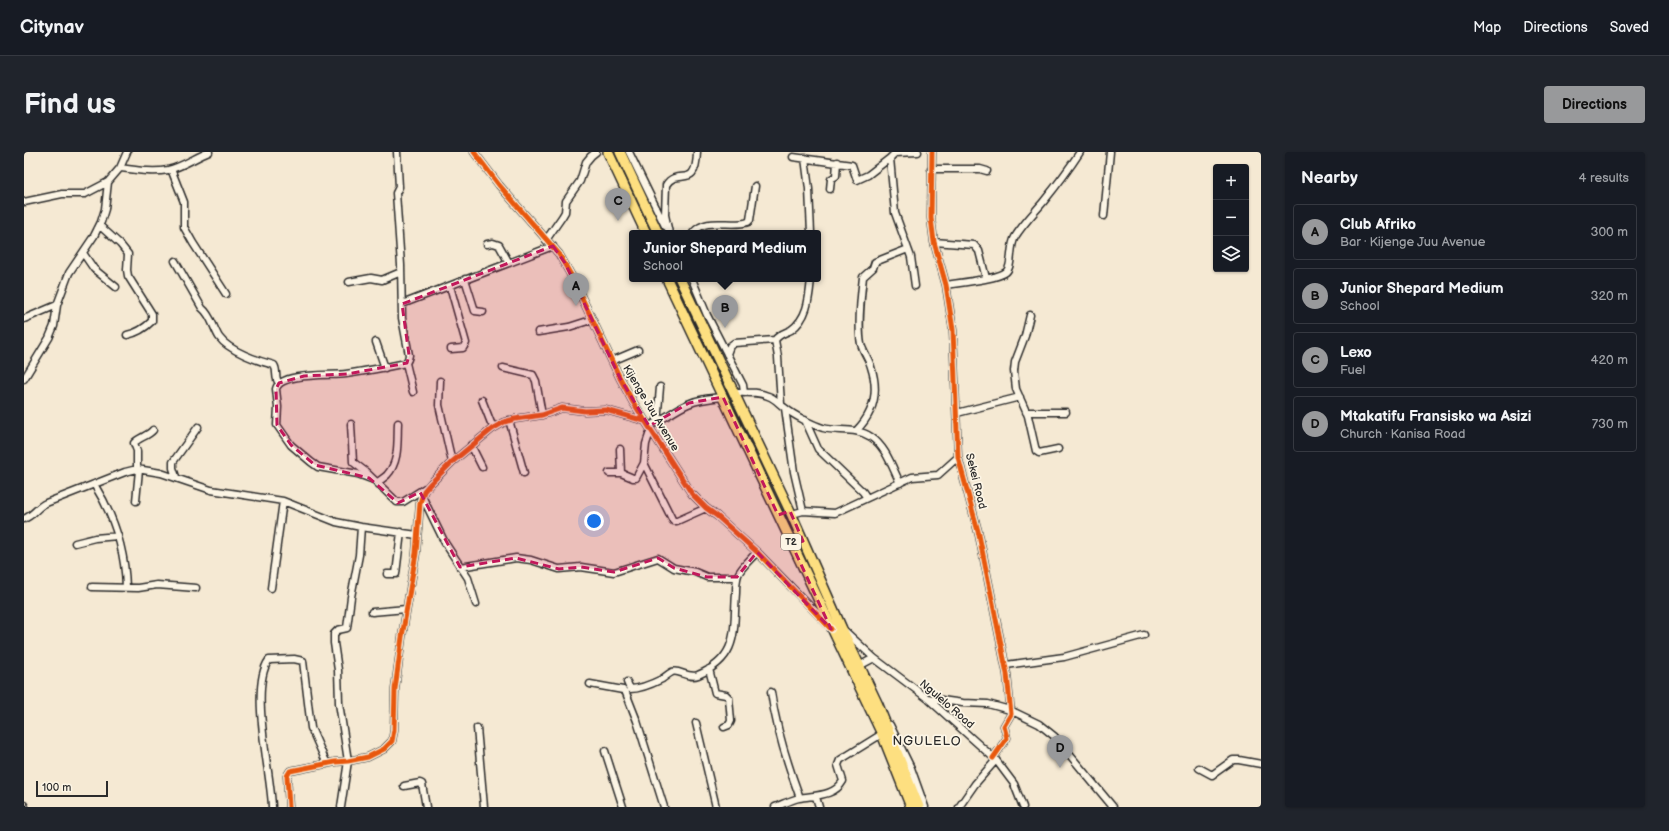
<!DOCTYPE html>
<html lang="en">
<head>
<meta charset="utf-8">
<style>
	:root { --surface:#171b24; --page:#20242c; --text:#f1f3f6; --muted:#9ea1a6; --line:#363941; --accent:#98999b }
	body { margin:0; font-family:"Balsamiq Sans",sans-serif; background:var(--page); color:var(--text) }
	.controls { position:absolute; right:12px; top:12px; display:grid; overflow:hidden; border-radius:4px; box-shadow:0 1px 3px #0004 }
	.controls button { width:36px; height:36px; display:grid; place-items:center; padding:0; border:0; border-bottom:1px solid var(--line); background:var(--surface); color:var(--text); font:20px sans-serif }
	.scale { position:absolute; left:12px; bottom:10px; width:72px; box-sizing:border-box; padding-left:4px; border:2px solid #2b2b2b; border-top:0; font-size:11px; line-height:14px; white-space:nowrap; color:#2b2b2b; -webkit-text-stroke:3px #fcf5e5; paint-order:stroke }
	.you { position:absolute; left:570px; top:369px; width:14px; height:14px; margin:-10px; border:3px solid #fff; border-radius:50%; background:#1a73e8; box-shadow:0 0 0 6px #1a73e833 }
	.badge { display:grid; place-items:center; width:26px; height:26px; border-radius:50%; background:var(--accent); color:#111; font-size:13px; font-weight:700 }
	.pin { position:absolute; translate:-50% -33px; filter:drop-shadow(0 1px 2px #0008) }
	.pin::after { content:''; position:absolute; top:21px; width:14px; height:12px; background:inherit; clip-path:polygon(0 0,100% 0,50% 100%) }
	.popup { position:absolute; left:605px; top:78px; width:192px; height:52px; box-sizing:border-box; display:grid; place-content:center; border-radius:4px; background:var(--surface); filter:drop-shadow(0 1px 3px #0005); font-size:13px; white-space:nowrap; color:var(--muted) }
	.popup b { font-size:15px; color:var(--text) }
	.popup::after { content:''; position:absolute; left:50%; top:100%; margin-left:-8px; border:8px solid transparent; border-top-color:var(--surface) }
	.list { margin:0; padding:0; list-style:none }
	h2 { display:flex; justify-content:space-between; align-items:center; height:52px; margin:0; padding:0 16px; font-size:17px }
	h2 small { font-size:13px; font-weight:400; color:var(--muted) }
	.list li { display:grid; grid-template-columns:26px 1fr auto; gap:12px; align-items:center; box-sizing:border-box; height:56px; margin:0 8px 8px; padding:0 8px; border:1px solid var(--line); border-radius:4px }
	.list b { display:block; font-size:15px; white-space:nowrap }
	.list p { margin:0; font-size:13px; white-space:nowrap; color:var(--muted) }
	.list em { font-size:13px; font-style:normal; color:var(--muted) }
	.icon { flex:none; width:22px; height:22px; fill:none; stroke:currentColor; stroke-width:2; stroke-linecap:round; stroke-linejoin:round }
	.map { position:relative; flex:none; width:1237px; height:655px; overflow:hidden; border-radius:4px }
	header { display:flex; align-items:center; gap:24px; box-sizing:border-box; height:56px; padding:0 20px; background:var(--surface); border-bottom:1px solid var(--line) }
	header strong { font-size:19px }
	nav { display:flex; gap:22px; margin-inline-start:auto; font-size:14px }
	.intro { display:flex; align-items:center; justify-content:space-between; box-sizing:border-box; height:96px; padding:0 24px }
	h1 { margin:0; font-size:28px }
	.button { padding:10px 18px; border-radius:4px; background:var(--accent); color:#111; font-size:14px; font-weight:700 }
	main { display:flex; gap:24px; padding:0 24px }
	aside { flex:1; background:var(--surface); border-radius:4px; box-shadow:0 1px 3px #0004 }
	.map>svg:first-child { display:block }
</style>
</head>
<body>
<header>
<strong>Citynav</strong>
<nav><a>Map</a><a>Directions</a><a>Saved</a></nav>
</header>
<div class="intro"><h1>Find us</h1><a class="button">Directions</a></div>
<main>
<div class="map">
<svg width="1237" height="655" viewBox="0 0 1237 655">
	<rect width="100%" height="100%" fill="#f5e9d3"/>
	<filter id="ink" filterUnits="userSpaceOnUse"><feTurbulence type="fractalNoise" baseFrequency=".025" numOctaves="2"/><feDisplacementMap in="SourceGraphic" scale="8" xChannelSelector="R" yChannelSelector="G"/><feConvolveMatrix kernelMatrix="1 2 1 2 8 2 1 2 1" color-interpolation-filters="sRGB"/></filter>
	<g filter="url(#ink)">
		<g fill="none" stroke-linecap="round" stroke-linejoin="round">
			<defs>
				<path id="minor" d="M450,0l25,33 60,69 13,23 48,101 13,24 59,92 14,14 11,8 40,36 71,73
					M605,0l36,74
					M908,0l-1,66 3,24 12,43 7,45 5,127 21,78 28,139 4,40 -7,12 3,12 -14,20
					M769,5l59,8 5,15 11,-5 22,-17
					M781,6l4,31 2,44
					M96,16c16,2 32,5 48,2 14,-3 28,-13 41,-18
					M147,17l13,33v25l9,16 33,51
					M907,17h49l7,2
					M806,37l1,-10 5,-3 1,-14
					M0,50l38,-8h23l23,-12
					M1080,64l6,-64
					M76,74l20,18 8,10 -1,16 1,6 24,38v7c-7,7 -15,12 -25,14
					M645,81l-4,-18 1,-30c12,-19 30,7 31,-33
					M669,81c13,-17 38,-5 55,-11l2,-2 5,-34
					M522,88l16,-23 3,-5 1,-11 14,-20 6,-19 5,-6 5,-4
					M910,90l40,3 5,6 7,27
					M463,92l6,-1 6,2 10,18
					M59,101l11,16 22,18
					M151,109l27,47c9,7 11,19 17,29 10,14 39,24 55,28 4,6 0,13 5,18
					M441,127l10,32 8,1
					M668,127l15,36 36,70 1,8
					M325,130l22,-4 11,2 19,-8
					M922,133c12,-2 52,-6 60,-13 7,-6 3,-25 9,-35 8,-13 19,-24 29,-36 13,-16 25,-32 36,-49
					M426,134l16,57 -3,5 -12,1
					M891,134l-4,-29 -16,-44 -5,-55 5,-5 23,-1
					M378,152l151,-58
					M1006,163l-5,21 -10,26 -1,9 2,18 12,27 8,35 3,2 19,-4
					M0,167l33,-14
					M514,180l31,-5 22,-7
					M352,190l9,26
					M703,202l3,-8 4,-3 41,-3
					M588,209l26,-11
					M382,211l7,29
					M479,216l30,7 3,6 6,34
					M0,227l25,-41 5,-12 3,-21 12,-32 25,-37 7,-14 4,-13 3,-27 12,-14 7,-16
					M416,229l-1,24 13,57
					M710,241c12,0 23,-2 34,3 7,2 11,8 17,12 8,7 28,17 38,20 16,4 33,-1 48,9 15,10 21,30 29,46
					M458,248l9,23 4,4
					M757,252l-3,-47 -3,-17c4,-6 10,-7 16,-10 17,-12 18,-32 20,-51
					M761,256l9,64 9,39
					M1002,260h40
					M933,261l63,-16
					M485,268l15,53
					M781,268l13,29 45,43 4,6
					M633,271l3,-36
					M327,272l2,38 13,10 31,30h6l22,-14
					M625,274c14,-6 25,-16 39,-22 11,-5 23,-6 35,-7
					M832,279c18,-18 23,-40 15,-64 -2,-8 -8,-15 -10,-23 -3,-15 0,-50 2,-67l10,-9 2,-6 33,-13
					M447,293l11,22
					M596,297l1,24
					M620,311l29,58h4l29,-13
					M113,317v-18l-3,-8c4,-5 14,-7 19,-13
					M585,321h12l12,5h3l8,-15 2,-19 5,-15
					M152,325l-3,-9v-6l25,-35
					M350,328l-16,-6 -40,-7 -7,-5 -20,-17 -14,-20 1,-18 -2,-18c4,-17 56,-13 70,-15 19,-3 37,-6 55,-10 6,-1 7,-3 8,-9l-7,-37 -1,-53 -5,-72 3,-6 -2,-35
					M353,331c3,-3 7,-5 10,-8 13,-14 10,-35 11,-52
					M70,332c20,32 31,66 32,103
					M398,344l23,47 23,35 8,26
					M112,349l3,-31
					M768,362l11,-3 32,2 77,-36 26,-2 20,-18
					M0,367c10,-4 13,-12 22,-16l79,-31 12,-3 24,4 50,17 72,11 53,21 25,5 56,8
					M51,391l20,-5 23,-2
					M436,415l56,-9 15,2 28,9 22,-2 33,5 44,-14 16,10 21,4 12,5h30
					M363,422h9l5,-42
					M68,435l46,1 19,-3 39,3
					M247,436l12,-87
					M348,460l34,-3
					M821,479l29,27 53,40 69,62 18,24 9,23
					M982,513l58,-8 80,-22
					M835,514l15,-8
					M685,517l6,24 11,2 3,3 2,23 -2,4 -5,2
					M603,530l3,7c10,0 22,-5 32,-10 3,-2 6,-5 10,-7 7,-3 16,7 26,3 42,-18 35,-45 38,-82 0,-5 0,-12 2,-18 3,-8 13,-16 19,-23
					M566,532l33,6 3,3 11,28 27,86
					M747,540c5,36 16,71 29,106
					M903,546l36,5 25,1 22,6 29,14 15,12 59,71
					M672,571l20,84
					M866,573l21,43 14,39
					M453,576l7,79
					M581,599l18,56
					M1175,616l13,7 21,-15h6l22,4
					M380,634l16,-3 2,1 4,23
					M792,645l3,10
					M0,653l1,2
					M248,655c-1,-34 -23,-120 -3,-147l25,-1 9,2 8,67 16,36
					M265,655l-2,-31 3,-5 45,-9 13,-1 20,-4 16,-8 8,-8 2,-11 1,-41 7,-52 14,-84 4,-50 4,-12 7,-8 21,-21 40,-33 12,-7 11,-3 27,-4 20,-7 23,3 21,-1 39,11
					M317,655l7,-46 -9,-58 -1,-33 -4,-27v-9l4,-4 9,-2 4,-31 8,-42 2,-28
					M751,655c8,-3 16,-7 24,-9 15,-3 35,-1 44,-17l-5,-16 2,-5 37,-23
					M935,655l16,-23 21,-24"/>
				<path id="highway" d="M584,0l38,81
					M596,0l38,81
					M643,127l215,455 29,73
					M656,127l110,232 52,118 36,76 41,102"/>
			</defs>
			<!-- minor casing -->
			<use href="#minor" stroke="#2b2b2b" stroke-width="9"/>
			<!-- highway casing -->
			<use href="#highway" stroke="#2b2b2b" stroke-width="12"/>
			<!-- minor -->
			<use href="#minor" stroke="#fcf5e5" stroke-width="6"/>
			<!-- highway -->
			<use href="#highway" stroke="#fddf80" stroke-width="9"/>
			<defs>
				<path id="cycleway" d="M450,0l25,33 60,69 13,23 48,101 13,24 59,92 14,14 11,8 40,36 74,77
					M908,0l-1,66 3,24 12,43 7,45 5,127 21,78 28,139 4,40 -7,12 3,12 -14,20
					M265,655l-2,-31 3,-5 45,-9 13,-1 20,-4 16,-8 8,-8 2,-11 1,-41 7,-52 14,-84 4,-50 4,-12 7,-8 21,-21 40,-33 12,-7 11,-3 27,-4 20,-7 23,3 21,-1 39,11"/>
			</defs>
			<!-- cycleway casing -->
			<use href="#cycleway" stroke="#fcf5e5" stroke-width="8"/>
			<!-- cycleway -->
			<use href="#cycleway" stroke="#e8590c" stroke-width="5"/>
		</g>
	</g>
	<!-- marked area -->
	<path fill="#c2185b" fill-opacity="0.2" stroke="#c2185b" stroke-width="3" stroke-dasharray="8 5" stroke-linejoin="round" d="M529,94l12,17 55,115 29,48 40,-23 34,-6 55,118 12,-4 13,30 -11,4 39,84 -74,-77 -20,25h-30l-33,-9 -16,-10 -44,14 -33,-5 -22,2 -43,-11 -56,9 -40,-75 -22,11 -29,-25 -54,-13 -24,-20 -14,-20 -1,-36 3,-6 25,-7 43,-2 60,-11 2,-8 -7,-51z"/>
	<g text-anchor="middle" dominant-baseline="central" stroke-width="3.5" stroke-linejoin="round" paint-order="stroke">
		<!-- shield labels -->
		<rect fill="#fcf5e5" stroke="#6a6863" stroke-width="1" x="757" y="382" width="20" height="16" rx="3"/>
		<g font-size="10" font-weight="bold" fill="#2b2b2b">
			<text x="767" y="390">T2</text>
		</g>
		<!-- street labels -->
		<g font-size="11" fill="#2b2b2b" stroke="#fcf5e5">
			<text transform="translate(627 256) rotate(59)">Kijenge Juu Avenue</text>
			<text transform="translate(952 329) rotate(76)">Sekei Road</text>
			<text transform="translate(923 552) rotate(41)">Ngulelo Road</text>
		</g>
		<!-- quarter labels -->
		<g font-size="13" letter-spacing="1" fill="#2b2b2b" stroke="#fcf5e5">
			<text x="903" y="589">NGULELO</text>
		</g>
	</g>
</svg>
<div class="controls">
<button>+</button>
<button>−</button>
<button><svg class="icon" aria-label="layers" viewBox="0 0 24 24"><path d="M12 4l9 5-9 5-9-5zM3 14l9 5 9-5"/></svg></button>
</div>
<div class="scale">100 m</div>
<div class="you"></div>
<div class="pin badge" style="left:552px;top:154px">A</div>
<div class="pin badge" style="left:701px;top:176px">B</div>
<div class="popup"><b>Junior Shepard Medium</b>School</div>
<div class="pin badge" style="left:594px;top:69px">C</div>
<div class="pin badge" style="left:1036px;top:616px">D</div>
</div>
<aside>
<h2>Nearby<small>4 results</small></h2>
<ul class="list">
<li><span class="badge">A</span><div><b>Club Afriko</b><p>Bar · Kijenge Juu Avenue</p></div><em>300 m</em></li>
<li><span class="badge">B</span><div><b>Junior Shepard Medium</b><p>School</p></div><em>320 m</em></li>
<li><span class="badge">C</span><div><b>Lexo</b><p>Fuel</p></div><em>420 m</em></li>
<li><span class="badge">D</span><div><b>Mtakatifu Fransisko wa Asizi</b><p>Church · Kanisa Road</p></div><em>730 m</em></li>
</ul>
</aside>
</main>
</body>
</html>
